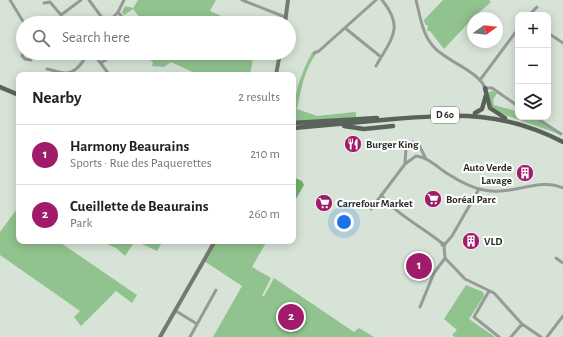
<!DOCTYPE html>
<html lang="en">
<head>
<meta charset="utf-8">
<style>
	:root { --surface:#fff; --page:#f6f6f6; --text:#202124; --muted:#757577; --line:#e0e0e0; --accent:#a01b6a }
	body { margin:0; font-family:"Alegreya Sans",sans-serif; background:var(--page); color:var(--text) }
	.controls { position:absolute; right:12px; top:12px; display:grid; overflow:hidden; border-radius:8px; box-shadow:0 2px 10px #0003 }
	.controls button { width:36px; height:36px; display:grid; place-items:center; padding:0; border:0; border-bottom:1px solid var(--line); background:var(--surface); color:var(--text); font:20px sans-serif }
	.compass { position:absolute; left:467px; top:12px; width:36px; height:36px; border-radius:50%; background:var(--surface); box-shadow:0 2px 10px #0003; rotate:75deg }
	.you { position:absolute; left:344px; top:222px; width:14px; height:14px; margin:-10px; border:3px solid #fff; border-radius:50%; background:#1a73e8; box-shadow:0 0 0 6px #1a73e833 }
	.badge { display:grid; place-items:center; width:26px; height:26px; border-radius:50%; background:var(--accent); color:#fff; font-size:13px; font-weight:700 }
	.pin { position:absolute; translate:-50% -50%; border:2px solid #fff; box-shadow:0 1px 4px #0006 }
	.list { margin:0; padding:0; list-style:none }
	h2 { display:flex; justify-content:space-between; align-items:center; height:52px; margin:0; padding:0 16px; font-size:17px }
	h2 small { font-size:13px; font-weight:400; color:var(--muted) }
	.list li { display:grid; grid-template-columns:26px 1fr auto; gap:12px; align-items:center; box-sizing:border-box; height:60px; padding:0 16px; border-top:1px solid var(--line) }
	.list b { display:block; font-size:15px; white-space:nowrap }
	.list p { margin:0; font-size:13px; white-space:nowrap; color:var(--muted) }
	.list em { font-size:13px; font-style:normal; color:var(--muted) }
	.icon { flex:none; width:22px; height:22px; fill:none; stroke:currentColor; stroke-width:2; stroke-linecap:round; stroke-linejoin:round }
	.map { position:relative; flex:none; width:563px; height:337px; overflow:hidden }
	.search { position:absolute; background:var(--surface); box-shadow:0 2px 10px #0003; left:16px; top:16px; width:280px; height:44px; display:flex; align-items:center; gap:10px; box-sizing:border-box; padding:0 14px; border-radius:22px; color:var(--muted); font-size:15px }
	.panel { position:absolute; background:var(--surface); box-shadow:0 2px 10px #0003; left:16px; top:72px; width:280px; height:172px; border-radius:8px }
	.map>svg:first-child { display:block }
</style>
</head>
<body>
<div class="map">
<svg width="563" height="337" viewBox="0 0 563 337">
	<rect width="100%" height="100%" fill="#d7e3d6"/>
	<!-- green -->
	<path fill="#91c38e" d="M138,0h78l-6,11 27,12h-93l-11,-14 -9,6 -2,-3 3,-6 8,2z
		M443,0h46l2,2 -18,16 -29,31 -14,-18h-3l1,-5 -3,-2 -1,-4z
		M144,53h110l-4,22h-51l-28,-13 -7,5 -12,-1 1,-3z
		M312,53l4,1c-12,16 -15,36 -19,55l20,7 38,-4 1,1v4l-63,5c0,-25 7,-48 19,-69z
		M492,91l5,2 -4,7 1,5 22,6 2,-3v9h17l24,17 -68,-24 -3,-13 1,-5z
		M19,206v35h39l79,54 -5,8 -16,-12 -35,35 -7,-9 6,-6 -80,-56v-23z
		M100,241h63l-6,10 -22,-10 -10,15 -9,-8z
		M215,241h52l-15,26 19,11 -9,18h2l10,-18 80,54 5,-4 15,9h-161l29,-51 -38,-25z
		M466,285l17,7 1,4 -15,23 26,18h-40l-3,-2 5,-5 -13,-11z"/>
	<!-- water -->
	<path fill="#6eb06b" d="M293,177l9,4 2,4 -11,19z"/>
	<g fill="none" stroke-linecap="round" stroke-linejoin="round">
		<!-- street -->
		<path stroke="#969b96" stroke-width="3" d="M10,0l14,23
			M89,0l17,23
			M242,0l43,17
			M416,0c4,15 6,34 17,46 12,15 46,25 52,42h7l26,18
			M44,3l6,-1 11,13
			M118,12l9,11
			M529,15l8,-8
			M59,23l2,-8 20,-15
			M108,23l10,-11 6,-12
			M345,28l36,29
			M548,33l15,10
			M23,53l-1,3 3,3 6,1
			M93,53l15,20 4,2
			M314,53l5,-2 57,-51
			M101,63l14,-10
			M376,66c15,-27 29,-38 6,-66
			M47,69c6,1 14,4 19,4 10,0 19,-13 21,-20
			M480,80l38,-51
			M535,117l26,17
			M405,163l1,-15 6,-6 7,3 7,14
			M381,195c17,21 42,32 62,49
			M371,209l34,-45 11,-8c12,1 22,12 32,18 11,7 23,14 36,16 28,6 55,-13 79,-2
			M445,244l7,-8 27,-47
			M445,258l20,21 29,14 28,31 19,13
			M556,258l7,5
			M489,291l-15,26 25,20
			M420,307l14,-34 11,-15 -1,-12 1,-1 -2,-2 -1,2 2,1
			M176,311l21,13
			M190,337l26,-47
			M511,337l11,-13
			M547,337l16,-21"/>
		<!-- secondary -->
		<path stroke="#737a73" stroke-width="4" d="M285,23l3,-23
			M276,75l4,-22
			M160,337l55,-96"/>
		<!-- primary -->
		<path stroke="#5a635a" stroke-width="4.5" d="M0,87l19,8
			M485,88l5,20 15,10
			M475,113l7,-4 4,-14
			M293,123l84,-5
			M344,126l20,3 29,-3
			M293,128c34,-3 67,-6 101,-9 65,-5 109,-8 169,23"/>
	</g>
	<!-- icons -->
	<defs>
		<symbol id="restaurant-disc" viewBox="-11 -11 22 22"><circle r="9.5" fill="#a01b6a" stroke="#fff"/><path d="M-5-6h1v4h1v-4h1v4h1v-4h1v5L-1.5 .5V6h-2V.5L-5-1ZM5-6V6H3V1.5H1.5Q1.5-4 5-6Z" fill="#fff"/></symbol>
		<symbol id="building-disc" viewBox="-11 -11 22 22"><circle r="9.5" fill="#a01b6a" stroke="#fff"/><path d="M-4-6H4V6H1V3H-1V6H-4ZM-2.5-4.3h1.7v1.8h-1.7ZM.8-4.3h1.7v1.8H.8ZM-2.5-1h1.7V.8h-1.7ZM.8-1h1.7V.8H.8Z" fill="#fff"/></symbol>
		<symbol id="supermarket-disc" viewBox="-11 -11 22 22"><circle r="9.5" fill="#a01b6a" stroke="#fff"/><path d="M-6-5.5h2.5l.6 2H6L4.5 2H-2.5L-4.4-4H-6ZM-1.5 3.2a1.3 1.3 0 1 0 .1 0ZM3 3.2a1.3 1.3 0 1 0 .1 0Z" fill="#fff"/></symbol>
	</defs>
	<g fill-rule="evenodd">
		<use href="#restaurant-disc" x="343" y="134" width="20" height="20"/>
		<use href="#building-disc" x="515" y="163" width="20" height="20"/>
		<use href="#supermarket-disc" x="423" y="189" width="20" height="20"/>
		<use href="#supermarket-disc" x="314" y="193" width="20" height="20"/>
		<use href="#building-disc" x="461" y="231" width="20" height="20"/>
	</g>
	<g text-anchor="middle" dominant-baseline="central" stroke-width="4" stroke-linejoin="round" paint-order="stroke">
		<!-- shield labels -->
		<rect fill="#fff" stroke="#696d69" stroke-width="1" x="431" y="107" width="28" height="16" rx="3"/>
		<g font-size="10" font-weight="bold" fill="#292e29">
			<text x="445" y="115">D 60</text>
		</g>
		<!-- poi labels -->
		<g font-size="11" font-weight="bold" fill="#292e29" stroke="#fff" text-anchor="start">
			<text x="366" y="144">Burger King</text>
			<text x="512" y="167" text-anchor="end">Auto Verde<tspan x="512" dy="13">Lavage</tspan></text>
			<text x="446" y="199">Boréal Parc</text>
			<text x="337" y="203">Carrefour Market</text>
			<text x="484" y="241">VLD</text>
		</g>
	</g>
</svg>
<div class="controls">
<button>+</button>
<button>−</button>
<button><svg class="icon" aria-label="layers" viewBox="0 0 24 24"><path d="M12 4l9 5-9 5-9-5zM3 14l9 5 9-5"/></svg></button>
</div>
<svg class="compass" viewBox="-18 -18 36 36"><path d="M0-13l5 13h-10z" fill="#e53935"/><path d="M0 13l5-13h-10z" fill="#757577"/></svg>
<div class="you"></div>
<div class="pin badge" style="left:419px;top:266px">1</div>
<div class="pin badge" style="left:291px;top:317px">2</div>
<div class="search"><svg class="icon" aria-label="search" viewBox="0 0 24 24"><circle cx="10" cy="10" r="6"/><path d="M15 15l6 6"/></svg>Search here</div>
<section class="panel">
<h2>Nearby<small>2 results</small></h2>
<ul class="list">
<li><span class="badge">1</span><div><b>Harmony Beaurains</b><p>Sports · Rue des Paquerettes</p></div><em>210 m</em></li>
<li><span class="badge">2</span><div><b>Cueillette de Beaurains</b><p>Park</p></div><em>260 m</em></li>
</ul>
</section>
</div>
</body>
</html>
